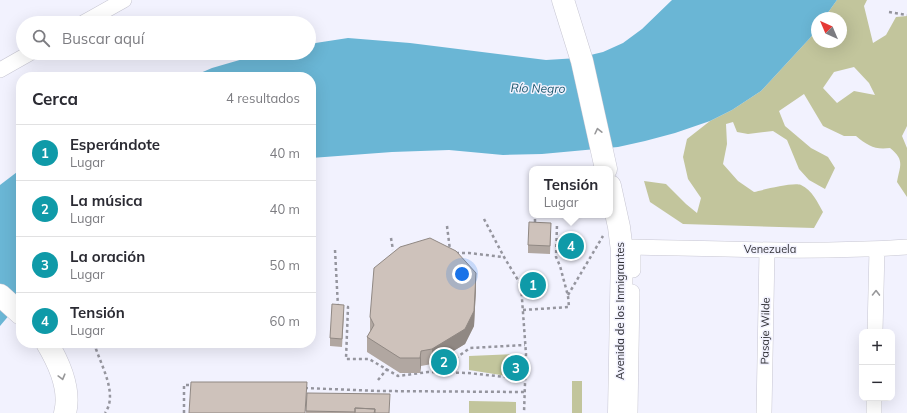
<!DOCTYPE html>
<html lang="es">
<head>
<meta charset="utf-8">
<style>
	:root { --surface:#fff; --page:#f7f7f7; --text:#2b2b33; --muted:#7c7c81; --line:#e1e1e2; --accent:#1b61cc }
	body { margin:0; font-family:Mulish,sans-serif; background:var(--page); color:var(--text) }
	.controls { position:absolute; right:12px; bottom:12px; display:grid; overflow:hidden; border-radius:8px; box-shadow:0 4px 16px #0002 }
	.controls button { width:36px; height:36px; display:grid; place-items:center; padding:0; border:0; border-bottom:1px solid var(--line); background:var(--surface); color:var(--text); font:20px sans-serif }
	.compass { position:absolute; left:811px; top:12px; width:36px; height:36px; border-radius:50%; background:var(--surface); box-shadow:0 4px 16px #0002; rotate:316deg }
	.you { position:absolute; left:462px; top:274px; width:14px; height:14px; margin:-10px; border:3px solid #fff; border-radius:50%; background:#1a73e8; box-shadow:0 0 0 6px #1a73e833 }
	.badge { display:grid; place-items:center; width:26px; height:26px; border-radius:50%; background:var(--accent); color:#fff; font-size:13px; font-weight:700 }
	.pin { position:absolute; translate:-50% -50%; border:2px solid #fff; box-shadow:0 1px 4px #0006 }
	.popup { position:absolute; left:529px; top:166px; width:84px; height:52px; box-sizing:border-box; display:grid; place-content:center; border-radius:8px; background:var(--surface); filter:drop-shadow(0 1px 3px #0005); font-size:13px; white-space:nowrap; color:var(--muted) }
	.popup b { font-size:15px; color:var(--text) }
	.popup::after { content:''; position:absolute; left:50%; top:100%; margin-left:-8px; border:8px solid transparent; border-top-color:var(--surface) }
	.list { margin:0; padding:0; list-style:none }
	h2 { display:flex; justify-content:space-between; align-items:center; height:52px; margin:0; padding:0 16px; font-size:17px }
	h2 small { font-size:13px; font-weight:400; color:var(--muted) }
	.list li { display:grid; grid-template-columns:26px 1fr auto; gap:12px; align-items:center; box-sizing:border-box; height:56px; padding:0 16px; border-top:1px solid var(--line) }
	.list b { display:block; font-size:15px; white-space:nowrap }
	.list p { margin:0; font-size:13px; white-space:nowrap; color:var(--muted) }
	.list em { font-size:13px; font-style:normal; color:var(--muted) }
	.icon { flex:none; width:22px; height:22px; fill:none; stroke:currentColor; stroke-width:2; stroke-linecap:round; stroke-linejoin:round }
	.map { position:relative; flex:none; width:907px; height:413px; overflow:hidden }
	.search { position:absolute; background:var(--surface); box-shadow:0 4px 16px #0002; left:16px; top:16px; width:300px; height:44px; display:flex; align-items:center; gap:10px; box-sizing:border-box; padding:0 14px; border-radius:22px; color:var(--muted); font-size:15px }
	.panel { position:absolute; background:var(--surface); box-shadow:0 4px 16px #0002; left:16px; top:72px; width:300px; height:276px; border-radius:16px }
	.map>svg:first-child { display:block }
</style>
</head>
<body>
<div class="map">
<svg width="907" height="413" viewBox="0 0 907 413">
	<rect width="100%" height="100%" fill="#f2f2fe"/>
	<!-- green -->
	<path fill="#c2c59c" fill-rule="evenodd" d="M837,0h30l-3,6 9,37 13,-8 10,-18 11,-1v110l-5,10 5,12v49l-10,-15c3,-17 8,-22 -7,-34 -15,2 -22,-2 -34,-12h-12l-21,-10 -19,-32 -25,17 6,15 26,22 17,9 7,11 -10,21 -16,-9 -10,-11 -12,-29 -14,-9 -25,3 -11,-2 -4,-10 -7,2 1,20 -4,20 15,17 16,11c9,-2 39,-10 47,-7 11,5 17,18 22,27l-9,16 -131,-4 -33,-22 -6,-21 22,3 20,20 11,9 4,-15 -13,-19 -5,-22 4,-18 23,-18 22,-11 29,-19 49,-53 7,-9v13h24v-24h-17zM854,67l15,16 6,12 -21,-4 -17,12 -14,-15 11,-16z
		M518,354l-1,21 -10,1 -38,-6v-14z
		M572,381h10v32h-10z
		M469,401l47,1v11h-47z"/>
	<!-- water -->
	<path fill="#6ab6d5" d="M672,0h165l-13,18h-7v11l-7,9 -49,53 -29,19 -22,11 -35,12 -30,8 -27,6 -76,7 -39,1 -54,-5 -57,2 -81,6v-81h-120l21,-9 52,-15h45v-9l39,-6 62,5 136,17 32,-2 25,-6 20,-9 19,-14z
		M21,169v132l-21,25v-141z"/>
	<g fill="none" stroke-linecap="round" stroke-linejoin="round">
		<defs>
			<path id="street" d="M83,23l41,-23
				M0,70l30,-17
				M633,270v-23c91,2 183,6 274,0
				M875,332l2,-83
				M630,413l2,-121
				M764,413l3,-163
				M874,413v-15"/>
			<path id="secondary" d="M563,0l19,61 24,108
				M610,186l9,41 3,24 -3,162
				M0,295l21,19
				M47,343c12,20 24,47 18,70"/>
		</defs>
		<!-- street casing -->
		<use href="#street" stroke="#c7c6d2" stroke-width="16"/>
		<!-- secondary casing -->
		<use href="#secondary" stroke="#c7c6d2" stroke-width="23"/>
		<!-- path -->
		<path stroke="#95959e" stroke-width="2.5" stroke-dasharray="3 3" stroke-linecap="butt" d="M889,12l18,3
			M484,219l20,38 17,28 5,69 -2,59
			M535,222v-7
			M447,226l3,24
			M391,238l2,12
			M335,250l3,57h10l-2,52h23l29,17 30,-4 40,1 57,6
			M456,253h13l34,4
			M568,295l35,-59
			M523,310l46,-3 -1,-11 -8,-30 -4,-9 1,-33
			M97,343l-1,6c6,18 22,46 9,64
			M436,372l34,-24 55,-3
			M378,380l9,-11
			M305,388l72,3 147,1
			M184,413v-28h10"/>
		<!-- street -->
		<use href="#street" stroke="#fff" stroke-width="15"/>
		<!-- secondary -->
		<use href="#secondary" stroke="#fff" stroke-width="22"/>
	</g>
	<!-- wall -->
	<path fill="#b1a7a1" d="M551,231l-1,23 -22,-1v-8z
		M476,288l-2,38 -9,18 -33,20 -11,2 -1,7h-20l-33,-21v-15l3,-5v-15z
		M344,313l-2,34 -12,-1v-8z
		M307,393l83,20h-84z"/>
	<!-- shaded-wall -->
	<path fill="#908883" d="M476,273v15l-2,38 -9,18 -33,20v-15z
		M421,351v15l-1,7v-15z"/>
	<!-- building -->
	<path fill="#cec2bb" stroke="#908883" d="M529,222l22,1 -1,23 -22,-1z
		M430,238l26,13 20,22 -2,38 -9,18 -33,20 -11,2 -1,7h-20l-33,-21 7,-12 -4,-8 4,-49 26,-21z
		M332,304l12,1 -2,34 -12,-1z
		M191,382h116l-2,31h-116z
		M307,393l83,1 -1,19h-14v-4l-20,-1v4l-49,-1z
		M355,408l20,1 -1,4h-19z"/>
	<!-- one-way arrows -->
	<defs><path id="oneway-chevron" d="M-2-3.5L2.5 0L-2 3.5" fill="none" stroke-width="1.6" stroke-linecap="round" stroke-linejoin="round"/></defs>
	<g stroke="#98989a">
		<use href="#oneway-chevron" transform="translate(598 131) rotate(-103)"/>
		<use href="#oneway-chevron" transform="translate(876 293) rotate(-89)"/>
		<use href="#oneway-chevron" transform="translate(62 377) rotate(75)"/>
	</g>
	<g text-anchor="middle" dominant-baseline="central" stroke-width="3" stroke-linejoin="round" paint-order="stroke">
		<!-- street labels -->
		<g font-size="11" fill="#313136" stroke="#f2f2fe">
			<text x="770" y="249">Venezuela</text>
			<text transform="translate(620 311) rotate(-90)">Avenida de los Inmigrantes</text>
			<text transform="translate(765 331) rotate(-89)">Pasaje Wilde</text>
		</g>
		<!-- water labels -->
		<g font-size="12" font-style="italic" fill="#1c596f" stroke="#f2f2fe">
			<text transform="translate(538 88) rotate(1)">Río Negro</text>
		</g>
	</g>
</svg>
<div class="controls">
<button>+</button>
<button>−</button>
</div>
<svg class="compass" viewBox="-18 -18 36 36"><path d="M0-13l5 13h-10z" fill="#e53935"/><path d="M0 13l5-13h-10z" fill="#7c7c81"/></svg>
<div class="you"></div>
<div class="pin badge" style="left:533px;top:285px;background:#0f9aa8">1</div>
<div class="pin badge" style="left:444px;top:362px;background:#0f9aa8">2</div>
<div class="pin badge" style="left:516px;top:368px;background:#0f9aa8">3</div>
<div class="pin badge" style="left:571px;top:246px;background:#0f9aa8">4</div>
<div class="popup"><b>Tensión</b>Lugar</div>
<div class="search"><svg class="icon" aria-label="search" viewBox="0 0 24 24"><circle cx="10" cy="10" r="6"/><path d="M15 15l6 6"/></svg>Buscar aquí</div>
<section class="panel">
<h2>Cerca<small>4 resultados</small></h2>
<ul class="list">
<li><span class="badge" style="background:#0f9aa8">1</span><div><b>Esperándote</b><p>Lugar</p></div><em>40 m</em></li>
<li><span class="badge" style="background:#0f9aa8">2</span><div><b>La música</b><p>Lugar</p></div><em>40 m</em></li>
<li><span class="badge" style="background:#0f9aa8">3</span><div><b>La oración</b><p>Lugar</p></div><em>50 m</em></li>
<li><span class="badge" style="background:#0f9aa8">4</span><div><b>Tensión</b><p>Lugar</p></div><em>60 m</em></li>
</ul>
</section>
</div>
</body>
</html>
